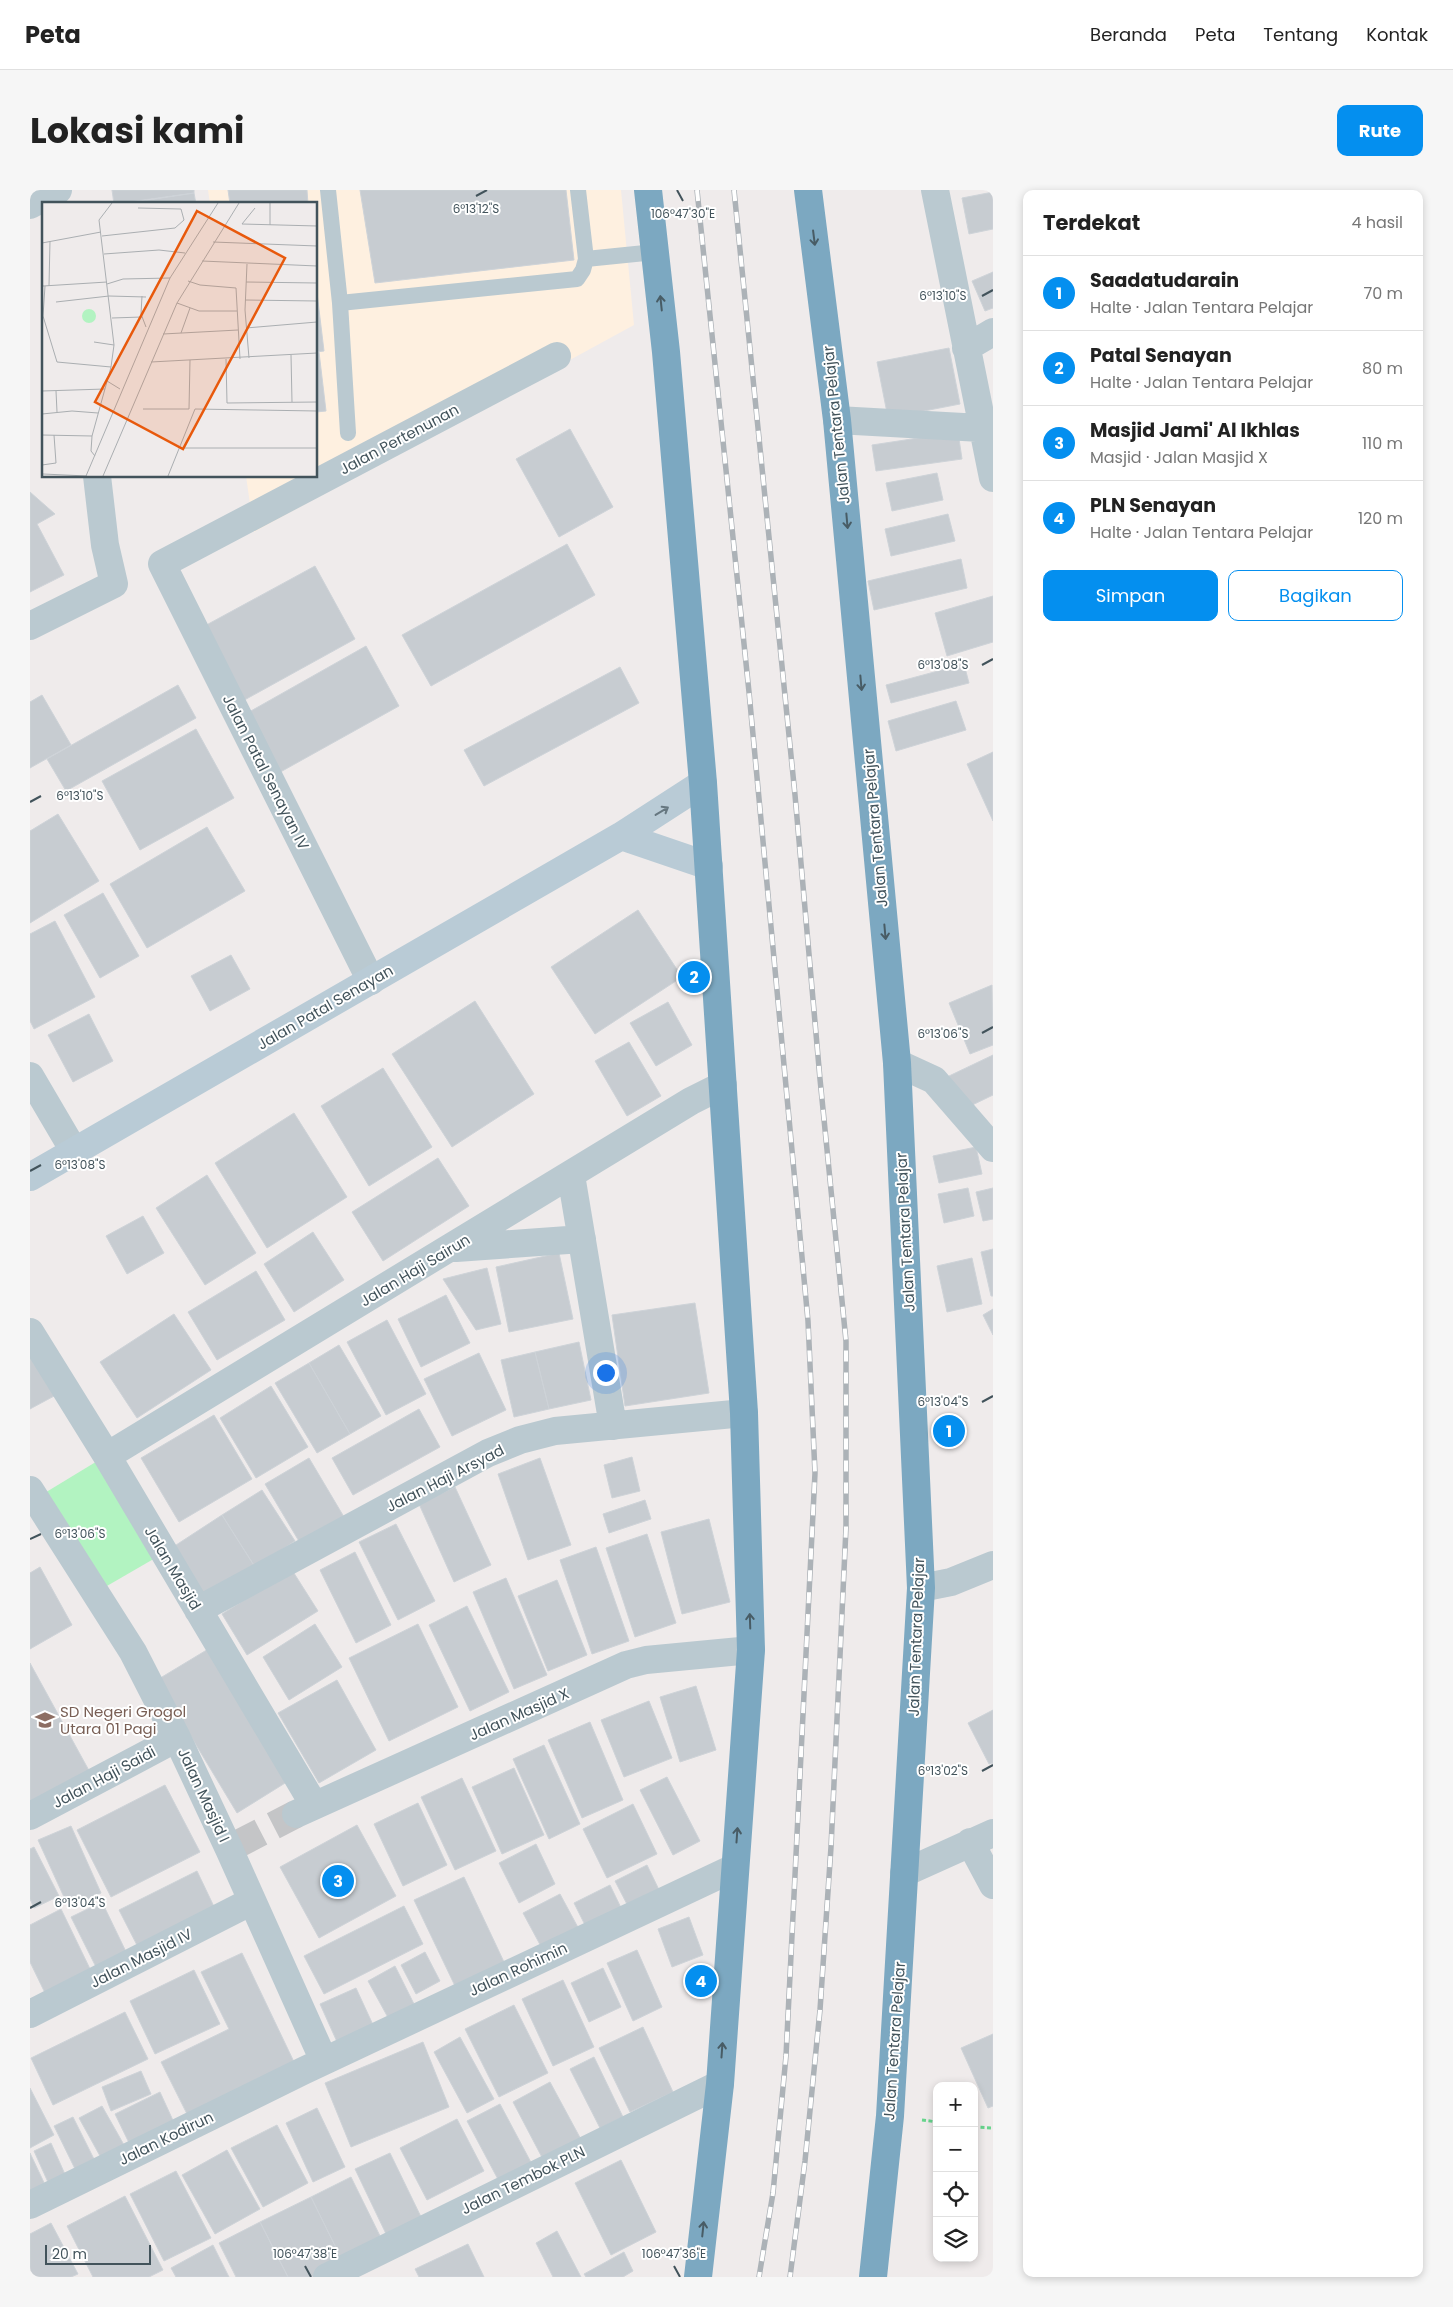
<!DOCTYPE html>
<html lang="id">
<head>
<meta charset="utf-8">
<style>
	:root { --surface:#fff; --page:#f6f6f6; --text:#222; --muted:#767676; --line:#e0e0e0; --accent:#048fef }
	body { margin:0; font-family:Poppins,sans-serif; background:var(--page); color:var(--text) }
	.controls { position:absolute; right:15px; bottom:15px; display:grid; overflow:hidden; border-radius:10px; box-shadow:0 2px 8px #0003 }
	.controls button { width:45px; height:45px; display:grid; place-items:center; padding:0; border:0; border-bottom:1px solid var(--line); background:var(--surface); color:var(--text); font:25px sans-serif }
	.scale { position:absolute; left:15px; bottom:12px; width:106px; box-sizing:border-box; padding-left:5px; border:2px solid #42535b; border-top:0; font-size:14px; line-height:18px; white-space:nowrap; color:#42535b; -webkit-text-stroke:4px #fff; paint-order:stroke }
	.you { position:absolute; left:575px; top:1182px; width:18px; height:18px; margin:-12px; border:4px solid #fff; border-radius:50%; background:#1a73e8; box-shadow:0 0 0 8px #1a73e833 }
	.badge { display:grid; place-items:center; width:32px; height:32px; border-radius:50%; background:var(--accent); color:#fff; font-size:16px; font-weight:700 }
	.pin { position:absolute; translate:-50% -50%; border:2px solid #fff; box-shadow:0 1px 5px #0006 }
	.list { margin:0; padding:0; list-style:none }
	h2 { display:flex; justify-content:space-between; align-items:center; height:65px; margin:0; padding:0 20px; font-size:21px }
	h2 small { font-size:16px; font-weight:400; color:var(--muted) }
	.list li { display:grid; grid-template-columns:32px 1fr auto; gap:15px; align-items:center; box-sizing:border-box; height:75px; padding:0 20px; border-top:1px solid var(--line) }
	.list b { display:block; font-size:19px; white-space:nowrap }
	.list p { margin:0; font-size:16px; white-space:nowrap; color:var(--muted) }
	.list em { font-size:16px; font-style:normal; color:var(--muted) }
	.actions { display:flex; gap:10px; padding:15px 20px }
	.actions a { flex:1; padding:11px 0; border:1px solid var(--accent); border-radius:10px; text-align:center; font-size:18px; color:var(--accent) }
	.actions .main { background:var(--accent); color:#fff }
	.icon { flex:none; width:28px; height:28px; fill:none; stroke:currentColor; stroke-width:2; stroke-linecap:round; stroke-linejoin:round }
	.map { position:relative; flex:none; width:963px; height:2087px; overflow:hidden; border-radius:10px }
	header { display:flex; align-items:center; gap:30px; box-sizing:border-box; height:70px; padding:0 25px; background:var(--surface); border-bottom:1px solid var(--line) }
	header strong { font-size:24px }
	nav { display:flex; gap:28px; margin-inline-start:auto; font-size:18px }
	.intro { display:flex; align-items:center; justify-content:space-between; box-sizing:border-box; height:120px; padding:0 30px }
	h1 { margin:0; font-size:35px }
	.button { padding:12px 22px; border-radius:10px; background:var(--accent); color:#fff; font-size:18px; font-weight:700 }
	main { display:flex; gap:30px; padding:0 30px }
	aside { flex:1; background:var(--surface); border-radius:10px; box-shadow:0 2px 8px #0003 }
	.map>svg:first-child { display:block }
</style>
</head>
<body>
<header>
<strong>Peta</strong>
<nav><a>Beranda</a><a>Peta</a><a>Tentang</a><a>Kontak</a></nav>
</header>
<div class="intro"><h1>Lokasi kami</h1><a class="button">Rute</a></div>
<main>
<div class="map">
<svg width="963" height="2087" viewBox="0 0 963 2087">
	<rect width="100%" height="100%" fill="#efebeb"/>
	<!-- commercial -->
	<path fill="#fef0e0" d="M178,0h413l13,135 -380,207 -8,-56h70v-272h-106z"/>
	<!-- green -->
	<path fill="#b2f3c1" d="M69,1270l58,97 -57,33 -57,-96z"/>
	<!-- building -->
	<path fill="#c7ccd1" stroke="#ced3d8" d="M82,0h82v3l-80,11z
		M198,0h79l1,14h-78z
		M330,0h206l8,70 -199,23z
		M963,2v37l-24,5 -7,-36z
		M164,3l2,11h-73z
		M963,82v36l-8,3 -13,-30z
		M287,103l7,58 -8,1v-59z
		M919,158l11,56 -72,14 -11,-56z
		M286,162h3l7,59 -10,1z
		M540,239l43,78 -54,30 -43,-78z
		M928,242l4,27 -86,12 -4,-26z
		M907,283l6,27 -51,11 -6,-28z
		M0,302l25,22 -18,10 27,51 -34,17z
		M918,324l7,27 -64,15 -6,-27z
		M537,354l28,51 -164,91 -29,-51z
		M931,369l6,29 -93,22 -6,-29z
		M285,376l40,73 -116,64 -40,-74z
		M963,406v46l-46,14 -12,-43z
		M336,456l33,60 -124,69 -33,-59z
		M934,474l5,19 -78,20 -5,-18z
		M590,477l19,36 -155,83 -20,-36z
		M148,495l18,33 -130,73 -19,-32z
		M12,505l29,50 -41,23v-66z
		M926,511l10,29 -70,21 -8,-30z
		M166,539l38,69 -94,52 -38,-69z
		M963,562v69l-26,-57z
		M28,624l41,67 -69,42v-92z
		M177,637l38,64 -98,57 -37,-64z
		M73,703l36,63 -39,22 -36,-63z
		M608,720l44,67 -87,57 -44,-67z
		M25,731l40,76 -61,32 -4,-8v-87z
		M201,765l19,34 -40,22 -19,-35z
		M962,795l1,60 -23,9 -21,-51z
		M445,811l59,93 -82,53 -60,-93z
		M638,812l24,43 -36,21 -26,-43z
		M59,824l24,47 -40,21 -25,-47z
		M599,852l32,54 -34,20 -32,-55z
		M963,865v40l-29,14 -15,-33z
		M353,878l49,79 -63,39 -48,-80z
		M264,923l53,84 -80,51 -52,-85z
		M946,957l6,27 -43,9 -6,-27z
		M408,968l31,48 -86,55 -31,-49z
		M177,985l49,78 -51,32 -49,-77z
		M938,998l6,28 -30,7 -6,-29z
		M963,998v31l-10,2 -7,-29z
		M113,1026l21,37 -37,21 -21,-38z
		M283,1042l31,48 -50,32 -30,-48z
		M963,1059v47h-2l-10,-44z
		M529,1063l14,66 -64,13 -13,-65z
		M942,1068l10,46 -35,8 -10,-46z
		M457,1078l14,56 -25,6 -33,-51z
		M226,1081l29,49 -68,40 -29,-48z
		M416,1105l24,48 -49,24 -23,-48z
		M665,1113l14,90 -84,13 -13,-91z
		M963,1119v26l-10,-20z
		M144,1124l37,56 -74,48 -37,-56z
		M357,1130l39,74 -40,21 -39,-73z
		M549,1152l12,58 -42,9 -14,-57z
		M309,1155l42,71 -31,18 -41,-71z
		M0,1160l26,45 -26,14z
		M505,1162l14,57 -35,8 -13,-57z
		M449,1163l27,57 -54,26 -28,-57z
		M279,1173l41,71 -33,19 -42,-70z
		M241,1196l37,61 -52,31 -36,-60z
		M389,1219l21,38 -87,48 -21,-37z
		M184,1225l38,64 -73,43 -38,-64z
		M602,1267l8,34 -28,7 -8,-33z
		M279,1268l35,59 -44,26 -35,-59z
		M510,1268l31,87 -43,15 -30,-86z
		M425,1297l36,78 -37,17 -35,-78z
		M232,1300l33,51 -40,26 -33,-52z
		M615,1310l6,19 -42,14 -6,-19z
		M192,1325l33,52 -49,32 -33,-52z
		M679,1329l21,83 -48,12 -21,-82z
		M366,1334l39,77 -37,19 -39,-78z
		M617,1344l29,89 -41,14 -29,-89z
		M566,1357l33,94 -37,13 -32,-94z
		M325,1362l36,73 -35,18 -36,-73z
		M10,1377l32,58 -42,24v-76z
		M262,1380l26,41 -71,44 -25,-41z
		M476,1388l41,97 -33,14 -41,-97z
		M527,1390l30,75 -39,16 -30,-75z
		M437,1416l42,86 -39,19 -41,-86z
		M285,1434l27,43 -53,33 -26,-43z
		M388,1434l40,83 -69,34 -40,-83z
		M180,1458l80,132 -53,33 -80,-133z
		M0,1473l62,113 -62,34z
		M307,1490l39,70 -57,33 -41,-70z
		M666,1496l20,64 -36,12 -20,-65z
		M619,1511l23,57 -48,19 -23,-57z
		M963,1520v55l-1,-2 -3,1 -21,-41z
		M560,1532l33,78 -41,18 -34,-78z
		M514,1555l36,79 -31,15 -36,-80z
		M484,1578l30,67 -42,19 -30,-67z
		M637,1587l33,64 -27,14 -33,-65z
		M432,1588l34,73 -41,19 -34,-73z
		M135,1595l35,67 -89,45 -34,-67z
		M388,1613l29,62 -44,21 -29,-62z
		M603,1614l24,50 -50,24 -24,-49z
		M327,1635l39,71 -77,42 -39,-71z
		M41,1636l30,67 -32,15 -31,-68z
		M506,1654l19,40 -36,19 -20,-40z
		M4,1657l25,49 -25,12 -4,-9v-50z
		M617,1675l15,31 -31,16 -16,-31z
		M167,1681l21,44 -77,38 -22,-43z
		M434,1687l40,85 -49,24 -41,-86z
		M580,1695l14,29 -36,17 -14,-28z
		M530,1704l21,39 -37,19 -21,-39z
		M72,1712l28,58 -30,15 -29,-58z
		M374,1716l19,38 -99,50 -20,-38z
		M31,1719l31,64 -46,22 -16,-33v-37z
		M659,1727l14,38 -31,12 -14,-38z
		M607,1760l25,57 -29,14 -26,-58z
		M395,1762l15,29 -24,13 -15,-29z
		M212,1763l53,111 -107,52 -27,-54 68,-33 -28,-57z
		M365,1776l22,44 -26,13 -23,-42z
		M573,1778l18,39 -32,15 -18,-39z
		M164,1780l26,54 -65,30 -25,-53z
		M533,1790l31,67 -41,19 -31,-67z
		M326,1798l18,39 -36,17 -18,-40z
		M484,1815l34,68 -49,24 -34,-68z
		M95,1822l23,47 -95,46 -22,-47z
		M613,1837l30,65 -43,20 -31,-64z
		M963,1844v72l-5,2 -27,-60z
		M430,1847l34,62 -27,14 -33,-61z
		M393,1852l26,65 -98,40 -26,-64z
		M564,1867l29,60 -23,11 -30,-59z
		M111,1881l10,23 -40,17 -9,-24z
		M520,1892l34,63 -38,20 -33,-63z
		M0,1898l24,47 -24,13z
		M130,1902l16,35 -45,20 -16,-33z
		M470,1914l34,64 -33,17 -34,-64z
		M72,1916l26,46 -23,13 -26,-47z
		M287,1918l28,59 -32,15 -27,-59z
		M43,1927l24,48 -19,10 -24,-49z
		M427,1929l27,52 -57,29 -27,-52z
		M247,1935l31,58 -45,24 -32,-59z
		M21,1953l17,38 -17,8 -17,-38z
		M197,1960l33,59 -45,25 -33,-59z
		M0,1963l18,38 -18,8z
		M360,1963l33,68 -35,17 -33,-69z
		M591,1970l35,72 -45,23 -36,-72z
		M146,1981l35,67 -47,23 -34,-67z
		M321,1987l32,65 -40,20 -32,-65z
		M95,2006l38,74 -14,7h-56l-26,-51z
		M281,2007l32,65 -32,15h-23l-28,-55z
		M230,2032l28,55h-52l-17,-34z
		M21,2033l27,51 -7,3h-41v-43z
		M527,2041l24,46h-28l-17,-34z
		M438,2054l16,33h-65l-4,-8z
		M183,2055l16,32h-53l-5,-9z
		M594,2062l9,19 -10,6h-37l-2,-3z"/>
	<g fill="none" stroke-linecap="round" stroke-linejoin="round">
		<!-- street-tunnel -->
		<path stroke="#c4c5c7" stroke-width="28" stroke-dasharray="28 14" stroke-linecap="butt" d="M206,1655l60,-31"/>
		<!-- path -->
		<path stroke="#67d58d" stroke-width="3" stroke-dasharray="4 2.5" stroke-linecap="butt" d="M892,1930l15,2
			M944,1937l19,1"/>
		<!-- lane -->
		<path stroke="#bac9d0" stroke-width="16" d="M298,0l12,113 8,130
			M556,69l69,-7
			M310,113l237,-24 6,-9 3,-11 -8,-69"/>
		<!-- street -->
		<path stroke="#bac9d0" stroke-width="28" d="M905,0l58,288
			M0,15l28,-15
			M936,158l27,-16
			M807,230l144,8
			M0,436l84,-42 -9,-39 -8,-69
			M341,791l-209,-417 395,-208
			M867,873l37,17 59,68
			M0,886l44,75
			M541,985l42,251
			M426,1058l126,-9
			M0,1142l77,124 207,349
			M77,1266l584,-355 32,-16
			M0,1300l103,162 44,86 52,111 95,212
			M891,1398l30,-6 42,-17
			M168,1420l290,-157 32,-13 35,-9 189,-18
			M266,1624l330,-149 20,-5 105,-10
			M0,1626l147,-78
			M940,1652l23,43
			M874,1683l89,-40
			M0,1824l222,-113
			M0,2015l273,-134 431,-203
			M297,2087l393,-193"/>
		<!-- secondary -->
		<path stroke="#b9cbd6" stroke-width="28" d="M591,646l88,30
			M0,987l591,-341 82,-53"/>
		<!-- highway -->
		<path stroke="#7ca8c1" stroke-width="28" d="M618,0l18,162 37,431 41,630 7,237 -31,434 -22,193
			M778,0l29,230 60,643 24,525 -31,528 -17,161"/>
		<defs>
			<path id="rail" d="M667,0l52,502 59,629 7,152 -29,583 -13,137 -14,84
				M704,0l61,605 25,284 26,262v187l-15,319 -11,163 -15,151 -15,116"/>
		</defs>
		<!-- rail casing -->
		<use href="#rail" stroke="#acb2b7" stroke-width="5.5"/>
		<!-- rail -->
		<use href="#rail" stroke="#fff" stroke-width="4" stroke-dasharray="11" stroke-linecap="butt"/>
	</g>
	<!-- one-way arrows -->
	<defs><path id="oneway-shaft" d="M-6 0H5M1.5-3L5.5 0L1.5 3" fill="none" stroke-width="1.6" stroke-linecap="round" stroke-linejoin="round" transform="scale(1.25)"/></defs>
	<g stroke="#485c65">
		<use href="#oneway-shaft" transform="translate(784 48) rotate(83)"/>
		<use href="#oneway-shaft" transform="translate(631 113) rotate(-96)"/>
		<use href="#oneway-shaft" transform="translate(817 331) rotate(85)"/>
		<use href="#oneway-shaft" transform="translate(831 493) rotate(85)"/>
		<use href="#oneway-shaft" transform="translate(855 742) rotate(85)"/>
		<use href="#oneway-shaft" transform="translate(720 1431) rotate(-92)"/>
		<use href="#oneway-shaft" transform="translate(707 1645) rotate(-86)"/>
		<use href="#oneway-shaft" transform="translate(692 1860) rotate(-86)"/>
		<use href="#oneway-shaft" transform="translate(673 2039) rotate(-84)"/>
	</g>
	<use stroke="#667780" href="#oneway-shaft" transform="translate(632 621) rotate(-31)"/>
	<!-- ticks -->
	<path fill="none" stroke="#42535b" stroke-width="2" d="M647,0l6,11M446,6l11,-6M952,106l11,-6M952,475l11,-6M0,612l11,-6M952,843l11,-6M0,981l11,-6M952,1212l11,-6M0,1349l11,-5M952,1581l11,-6M0,1718l11,-6M275,2076l6,11M644,2076l6,11"/>
	<!-- icons -->
	<defs>
		<symbol id="school-bare" viewBox="-9 -9 18 18"><path d="M0-5L7-2L0 1L-7-2ZM-4 1L0 2.5L4 1V4Q0 6-4 4Z" fill="#8d6e63" stroke="#fff" stroke-width="2.5" paint-order="stroke"/></symbol>
	</defs>
	<g fill-rule="evenodd">
		<use href="#school-bare" x="1" y="1516" width="28" height="28"/>
	</g>
	<g text-anchor="middle" dominant-baseline="central" stroke-width="4" stroke-linejoin="round" paint-order="stroke">
		<!-- street labels -->
		<g font-size="15" fill="#42535b" stroke="#fff">
			<text transform="translate(806 235) rotate(-96)">Jalan Tentara Pelajar</text>
			<text transform="translate(369 249) rotate(-28)">Jalan Pertenunan</text>
			<text transform="translate(236 582) rotate(63)">Jalan Patal Senayan IV</text>
			<text transform="translate(845 638) rotate(-95)">Jalan Tentara Pelajar</text>
			<text transform="translate(295 817) rotate(-30)">Jalan Patal Senayan</text>
			<text transform="translate(875 1042) rotate(-93)">Jalan Tentara Pelajar</text>
			<text transform="translate(385 1080) rotate(-31)">Jalan Haji Sairun</text>
			<text transform="translate(415 1288) rotate(-27)">Jalan Haji Arsyad</text>
			<text transform="translate(143 1378) rotate(59)">Jalan Masjid</text>
			<text transform="translate(886 1447) rotate(-88)">Jalan Tentara Pelajar</text>
			<text transform="translate(489 1524) rotate(-24)">Jalan Masjid X</text>
			<text transform="translate(74 1587) rotate(-28)">Jalan Haji Saidi</text>
			<text transform="translate(174 1605) rotate(65)">Jalan Masjid I</text>
			<text transform="translate(111 1768) rotate(-27)">Jalan Masjid IV</text>
			<text transform="translate(488 1779) rotate(-25)">Jalan Rohimin</text>
			<text transform="translate(864 1851) rotate(-86)">Jalan Tentara Pelajar</text>
			<text transform="translate(136 1948) rotate(-26)">Jalan Kodirun</text>
			<text transform="translate(493 1990) rotate(-26)">Jalan Tembok PLN</text>
		</g>
		<!-- education labels -->
		<g font-size="15" fill="#785e54" stroke="#fff" text-anchor="start">
			<text x="30" y="1521">SD Negeri Grogol<tspan x="30" dy="17">Utara 01 Pagi</tspan></text>
		</g>
	</g>
	<!-- overview -->
	<g transform="translate(12 12)">
		<rect width="275" height="275" fill="#efebeb"/>
		<path d="M40 114a7 7 0 1 1 14 0a7 7 0 1 1-14 0Z" fill="#b2f3c1"/>
		<path fill="none" stroke="#aaaeb1" stroke-width="1" d="M228,1v22M213,6l-13,16 75,2M60,34l73,-8 9,-8 -3,-11 -43,-1M171,40l104,4M0,41l59,-11M62,52l55,-4 26,3M160,59l115,5M205,62l-2,46 4,48M146,79l12,4 36,3M204,80l71,1M65,82l16,-5 47,-1M1,84l64,-4M3,84l-2,30 14,46 54,5M7,84l1,-45M194,86l4,71M100,94l-1,18 5,13M203,98l72,1M14,100l53,-6 37,1M135,101l22,8h38M70,116l30,-1M204,126l71,-6M139,131l9,-25M121,132l75,-4M52,140l20,3M249,153l1,47M184,157l1,44 90,-1M109,160l166,-9M65,179l13,8M0,189l63,-2M14,189l1,21M101,207h46l1,-49M0,212l30,-3 26,2M0,233l50,1M138,246h137M53,254l-4,-5 1,-15 19,-69 3,-22 -15,-125 13,-17M0,263l14,-2 -2,-28M1,272l44,2M44,274l84,-198 48,-75M61,274l74,-173 62,-100M126,274l27,-67 122,2"/>
		<path fill="#e8590c" fill-opacity="0.15" stroke="#e8590c" stroke-width="2.5" d="M155,9l88,47 -102,191 -88,-47z"/>
		<rect width="275" height="275" fill="none" stroke="#42535b" stroke-width="2.5"/>
	</g>
	<g font-size="12" text-anchor="middle" fill="#42535b" stroke="#fff" stroke-width="4" stroke-linejoin="round" paint-order="stroke">
		<text x="446" y="23">6°13'12"S</text>
		<text x="653" y="28">106°47'30"E</text>
		<text x="913" y="110">6°13'10"S</text>
		<text x="913" y="479">6°13'08"S</text>
		<text x="50" y="610">6°13'10"S</text>
		<text x="913" y="848">6°13'06"S</text>
		<text x="50" y="979">6°13'08"S</text>
		<text x="913" y="1216">6°13'04"S</text>
		<text x="50" y="1348">6°13'06"S</text>
		<text x="913" y="1585">6°13'02"S</text>
		<text x="50" y="1717">6°13'04"S</text>
		<text x="275" y="2068">106°47'38"E</text>
		<text x="644" y="2068">106°47'36"E</text>
	</g>
</svg>
<div class="controls">
<button>+</button>
<button>−</button>
<button><svg class="icon" aria-label="locate" viewBox="0 0 24 24"><circle cx="12" cy="12" r="6"/><path d="M12 2v4M12 18v4M2 12h4M18 12h4"/></svg></button>
<button><svg class="icon" aria-label="layers" viewBox="0 0 24 24"><path d="M12 4l9 5-9 5-9-5zM3 14l9 5 9-5"/></svg></button>
</div>
<div class="scale">20 m</div>
<div class="you"></div>
<div class="pin badge" style="left:919px;top:1241px">1</div>
<div class="pin badge" style="left:664px;top:787px">2</div>
<div class="pin badge" style="left:308px;top:1691px">3</div>
<div class="pin badge" style="left:671px;top:1791px">4</div>
</div>
<aside>
<h2>Terdekat<small>4 hasil</small></h2>
<ul class="list">
<li><span class="badge">1</span><div><b>Saadatudarain</b><p>Halte · Jalan Tentara Pelajar</p></div><em>70 m</em></li>
<li><span class="badge">2</span><div><b>Patal Senayan</b><p>Halte · Jalan Tentara Pelajar</p></div><em>80 m</em></li>
<li><span class="badge">3</span><div><b>Masjid Jami' Al Ikhlas</b><p>Masjid · Jalan Masjid X</p></div><em>110 m</em></li>
<li><span class="badge">4</span><div><b>PLN Senayan</b><p>Halte · Jalan Tentara Pelajar</p></div><em>120 m</em></li>
</ul>
<div class="actions"><a class="main">Simpan</a><a>Bagikan</a></div>
</aside>
</main>
</body>
</html>
